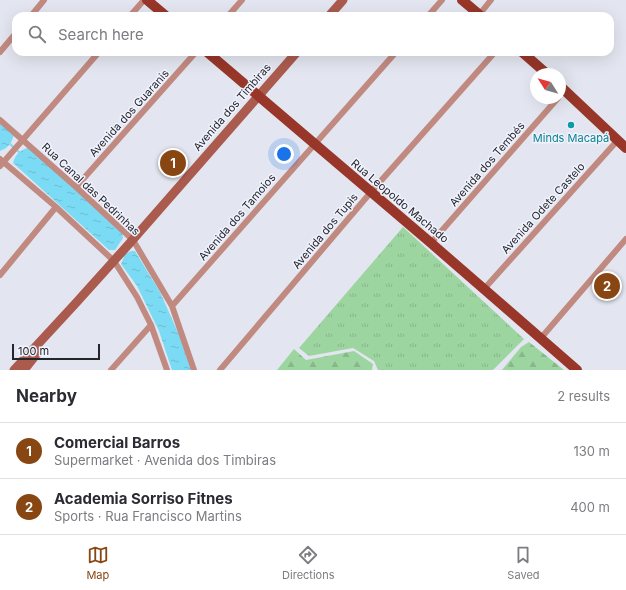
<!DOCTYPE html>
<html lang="en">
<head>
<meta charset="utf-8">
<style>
	:root { --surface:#fff; --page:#f2f2f3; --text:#2b2b33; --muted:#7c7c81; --line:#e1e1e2; --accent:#874612 }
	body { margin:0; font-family:Inter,sans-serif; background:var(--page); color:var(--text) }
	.compass { position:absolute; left:530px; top:68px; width:36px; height:36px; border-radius:50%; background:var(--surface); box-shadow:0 4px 16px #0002; rotate:307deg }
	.scale { position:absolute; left:12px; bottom:10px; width:88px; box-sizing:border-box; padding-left:4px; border:2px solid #252629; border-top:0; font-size:11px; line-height:14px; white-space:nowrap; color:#252629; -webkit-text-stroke:3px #f0f3fe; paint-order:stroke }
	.you { position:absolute; left:284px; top:154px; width:14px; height:14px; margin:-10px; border:3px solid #fff; border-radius:50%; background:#1a73e8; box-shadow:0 0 0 6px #1a73e833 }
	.badge { display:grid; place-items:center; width:26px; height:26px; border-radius:50%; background:var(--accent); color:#fff; font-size:13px; font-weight:700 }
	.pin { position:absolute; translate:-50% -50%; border:2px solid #fff; box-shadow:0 1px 4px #0006 }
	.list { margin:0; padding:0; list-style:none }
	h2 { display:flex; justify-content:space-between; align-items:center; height:52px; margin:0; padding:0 16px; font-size:17px }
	h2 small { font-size:13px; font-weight:400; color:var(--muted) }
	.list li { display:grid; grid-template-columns:26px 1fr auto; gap:12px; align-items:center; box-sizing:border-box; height:56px; padding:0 16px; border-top:1px solid var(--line) }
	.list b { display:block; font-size:15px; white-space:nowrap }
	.list p { margin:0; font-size:13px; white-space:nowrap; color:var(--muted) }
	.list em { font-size:13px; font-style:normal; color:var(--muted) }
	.icon { flex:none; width:22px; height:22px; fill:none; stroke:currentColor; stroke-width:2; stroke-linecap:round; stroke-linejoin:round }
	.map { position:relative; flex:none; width:626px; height:370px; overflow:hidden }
	.search { position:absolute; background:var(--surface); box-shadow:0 4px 16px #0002; left:12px; right:12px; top:12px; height:44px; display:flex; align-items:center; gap:10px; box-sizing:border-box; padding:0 14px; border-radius:12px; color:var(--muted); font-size:15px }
	.sheet { height:164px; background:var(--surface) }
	nav { display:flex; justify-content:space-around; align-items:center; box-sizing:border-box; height:56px; border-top:1px solid var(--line); background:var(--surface); font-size:11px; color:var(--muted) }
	nav a { display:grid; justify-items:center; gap:2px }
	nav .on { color:var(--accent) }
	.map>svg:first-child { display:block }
</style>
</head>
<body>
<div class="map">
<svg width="626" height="370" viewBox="0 0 626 370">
	<defs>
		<pattern id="grass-tufts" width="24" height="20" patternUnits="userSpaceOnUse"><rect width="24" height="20" fill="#9dd5a0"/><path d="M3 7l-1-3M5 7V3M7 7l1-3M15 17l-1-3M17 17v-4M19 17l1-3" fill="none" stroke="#87b78a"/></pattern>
		<pattern id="forest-firs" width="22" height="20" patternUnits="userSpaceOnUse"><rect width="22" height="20" fill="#9dd5a0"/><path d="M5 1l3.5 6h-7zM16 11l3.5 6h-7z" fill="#87b78a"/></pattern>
		<pattern id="water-ripples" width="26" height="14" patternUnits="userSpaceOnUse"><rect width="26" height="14" fill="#7cdbf4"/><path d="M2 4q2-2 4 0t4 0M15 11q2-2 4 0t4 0" fill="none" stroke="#6bbcd1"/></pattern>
	</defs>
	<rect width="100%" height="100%" fill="#e3e6f0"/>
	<!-- grass -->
	<path fill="url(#grass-tufts)" d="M403,227l121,112 -31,31h-115l-4,-9 -21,-13 -44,8 -10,-8z"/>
	<!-- forest -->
	<path fill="url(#forest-firs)" d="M529,342l35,28h-62l19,-23z
		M294,349l12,11 48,-9 19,13 -1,6h-95z"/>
	<!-- water -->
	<path fill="url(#water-ripples)" d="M0,123l14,12c-3,9 -6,13 -14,16z
		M29,147l93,85 1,6 -8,12h-6l-96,-87c3,-10 7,-12 16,-16z
		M131,251h4l25,41 20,45 11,33h-19l-13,-39 -22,-45 -16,-22 3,-7 -1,-2z"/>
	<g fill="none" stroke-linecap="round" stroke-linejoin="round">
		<!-- stream -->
		<path stroke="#7cdbf4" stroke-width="2" d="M9,143l11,10"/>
		<!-- street -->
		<path stroke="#c18a80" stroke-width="6" d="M479,15l12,-15
			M31,16l13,-16
			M130,16l14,-16
			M228,16l14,-16
			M428,16l14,-16
			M0,52l16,-19
			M0,120l76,67 57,53 39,66 22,64
			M0,159l56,48 58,54 23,36 14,28 16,45
			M0,166l99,-114
			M76,187l120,-135
			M431,243l127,-145
			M0,275l56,-68
			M484,289l133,-148
			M172,306l224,-254
			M541,338l85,-99
			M111,370l40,-45
			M220,370l151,-178 124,-140"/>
		<!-- secondary -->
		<path stroke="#aa5b4e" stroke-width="9" d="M329,16l14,-16
			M14,370l61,-66 54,-60 168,-192
			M24,370l15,-19"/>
		<!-- primary -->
		<path stroke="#973629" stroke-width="10" d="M147,0l19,16
			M462,0l19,16
			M207,52l224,191 146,127
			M522,52l25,22
			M560,86l66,62"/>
	</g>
	<!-- markers -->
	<circle fill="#0f9aa8" stroke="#f0f3fe" stroke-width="1.5" cx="571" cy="125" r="4"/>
	<g text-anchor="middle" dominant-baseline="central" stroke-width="3" stroke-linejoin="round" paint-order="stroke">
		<!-- street labels -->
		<g font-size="11" fill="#252629" stroke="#f0f3fe">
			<text transform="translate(232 107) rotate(-49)">Avenida dos Timbiras</text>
			<text transform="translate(129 113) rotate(-48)">Avenida dos Guaranis</text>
			<text transform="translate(487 164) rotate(-49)">Avenida dos Tembés</text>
			<text transform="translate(91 189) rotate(43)">Rua Canal das Pedrinhas</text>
			<text transform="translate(400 201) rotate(40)">Rua Leopoldo Machado</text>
			<text transform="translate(543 208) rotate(-48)">Avenida Odete Castelo</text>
			<text transform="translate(237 217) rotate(-49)">Avenida dos Tamoios</text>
			<text transform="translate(325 231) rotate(-50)">Avenida dos Tupis</text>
		</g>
		<!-- culture labels -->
		<g font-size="11" fill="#0d838f" stroke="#f0f3fe">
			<text x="571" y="138">Minds Macapá</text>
		</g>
	</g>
</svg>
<svg class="compass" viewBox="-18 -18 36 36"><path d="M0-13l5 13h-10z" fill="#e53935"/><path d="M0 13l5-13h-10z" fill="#7c7c81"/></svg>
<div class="scale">100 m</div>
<div class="you"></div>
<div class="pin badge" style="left:173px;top:163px">1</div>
<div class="pin badge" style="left:607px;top:286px">2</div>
<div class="search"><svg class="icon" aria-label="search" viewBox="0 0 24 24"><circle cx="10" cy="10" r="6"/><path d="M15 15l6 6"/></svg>Search here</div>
</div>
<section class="sheet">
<h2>Nearby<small>2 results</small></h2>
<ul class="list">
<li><span class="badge">1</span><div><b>Comercial Barros</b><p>Supermarket · Avenida dos Timbiras</p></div><em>130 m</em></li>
<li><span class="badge">2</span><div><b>Academia Sorriso Fitnes</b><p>Sports · Rua Francisco Martins</p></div><em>400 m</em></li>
</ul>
</section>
<nav>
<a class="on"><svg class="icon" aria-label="map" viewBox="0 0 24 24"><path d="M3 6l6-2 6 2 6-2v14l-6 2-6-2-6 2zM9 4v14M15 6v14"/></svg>Map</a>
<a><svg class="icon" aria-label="directions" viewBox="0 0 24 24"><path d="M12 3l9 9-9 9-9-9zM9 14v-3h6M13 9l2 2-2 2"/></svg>Directions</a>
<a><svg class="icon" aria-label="saved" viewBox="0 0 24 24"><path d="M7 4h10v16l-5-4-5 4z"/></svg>Saved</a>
</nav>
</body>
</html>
